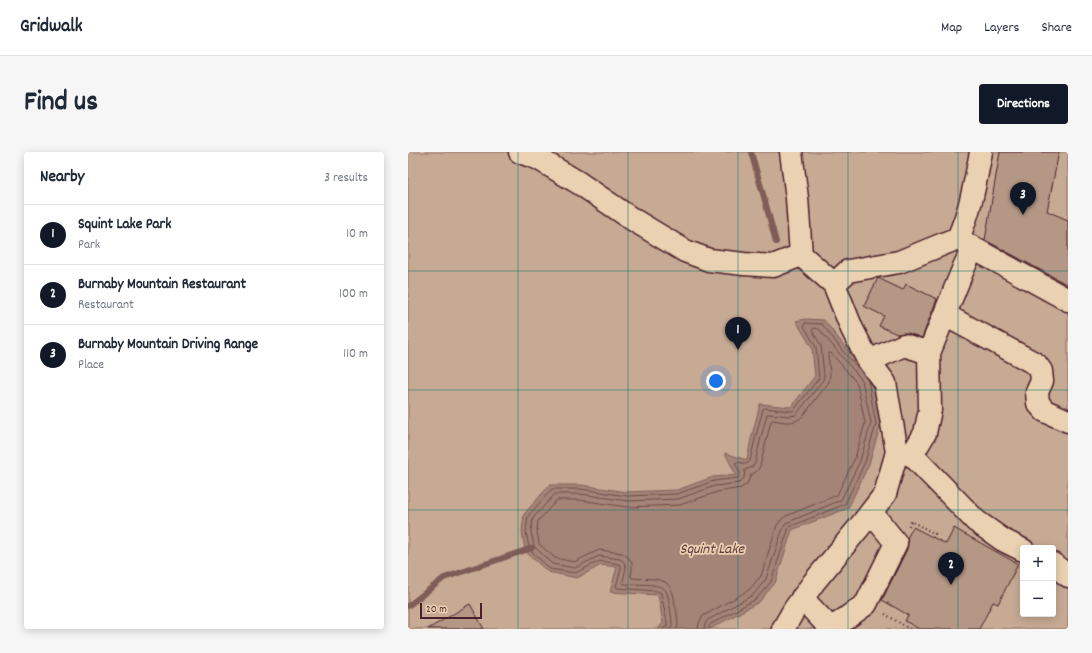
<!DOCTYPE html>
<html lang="en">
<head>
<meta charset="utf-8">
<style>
	:root { --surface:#fff; --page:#f6f6f7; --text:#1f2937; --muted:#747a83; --line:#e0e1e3; --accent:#111827 }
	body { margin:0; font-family:Dekko,sans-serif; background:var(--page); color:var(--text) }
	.controls { position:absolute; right:12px; bottom:12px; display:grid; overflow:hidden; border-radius:4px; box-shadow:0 2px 10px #0003 }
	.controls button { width:36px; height:36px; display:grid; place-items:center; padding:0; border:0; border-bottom:1px solid var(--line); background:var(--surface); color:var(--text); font:20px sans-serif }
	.scale { position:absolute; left:12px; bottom:10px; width:62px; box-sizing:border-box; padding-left:4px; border:2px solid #4a1f2b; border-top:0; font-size:11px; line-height:14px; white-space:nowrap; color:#4a1f2b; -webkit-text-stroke:3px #e9d1b1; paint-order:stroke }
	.you { position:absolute; left:308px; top:229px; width:14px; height:14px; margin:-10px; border:3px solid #fff; border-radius:50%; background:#1a73e8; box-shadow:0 0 0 6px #1a73e833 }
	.badge { display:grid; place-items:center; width:26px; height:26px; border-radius:50%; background:var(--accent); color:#fff; font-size:13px; font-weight:700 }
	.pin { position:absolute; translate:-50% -33px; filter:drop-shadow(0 1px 2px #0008) }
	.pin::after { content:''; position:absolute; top:21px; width:14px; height:12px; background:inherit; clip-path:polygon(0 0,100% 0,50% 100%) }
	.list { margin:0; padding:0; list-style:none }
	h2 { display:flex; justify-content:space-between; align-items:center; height:52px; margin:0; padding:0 16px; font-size:17px }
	h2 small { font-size:13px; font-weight:400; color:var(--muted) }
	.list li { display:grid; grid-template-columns:26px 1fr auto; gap:12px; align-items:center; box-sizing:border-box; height:60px; padding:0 16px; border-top:1px solid var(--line) }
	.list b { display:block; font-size:15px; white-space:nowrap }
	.list p { margin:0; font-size:13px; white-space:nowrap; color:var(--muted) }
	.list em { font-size:13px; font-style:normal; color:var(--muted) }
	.map { position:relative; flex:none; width:660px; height:477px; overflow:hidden; border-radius:4px }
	header { display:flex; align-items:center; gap:24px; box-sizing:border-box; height:56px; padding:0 20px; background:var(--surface); border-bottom:1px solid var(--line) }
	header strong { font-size:19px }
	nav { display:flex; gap:22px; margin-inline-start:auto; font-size:14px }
	.intro { display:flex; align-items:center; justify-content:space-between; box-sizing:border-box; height:96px; padding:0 24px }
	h1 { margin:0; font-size:28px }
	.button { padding:10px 18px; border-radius:4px; background:var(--accent); color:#fff; font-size:14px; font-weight:700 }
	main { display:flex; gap:24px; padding:0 24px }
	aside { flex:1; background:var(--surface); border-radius:4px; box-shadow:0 2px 10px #0003 }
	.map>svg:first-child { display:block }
</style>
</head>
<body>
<header>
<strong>Gridwalk</strong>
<nav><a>Map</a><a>Layers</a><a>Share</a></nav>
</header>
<div class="intro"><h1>Find us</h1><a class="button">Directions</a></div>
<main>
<aside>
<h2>Nearby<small>3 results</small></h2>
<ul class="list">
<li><span class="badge">1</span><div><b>Squint Lake Park</b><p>Park</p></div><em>10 m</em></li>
<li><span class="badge">2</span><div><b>Burnaby Mountain Restaurant</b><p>Restaurant</p></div><em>100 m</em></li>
<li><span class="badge">3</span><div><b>Burnaby Mountain Driving Range</b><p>Place</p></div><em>110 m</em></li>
</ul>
</aside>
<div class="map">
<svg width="660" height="477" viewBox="0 0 660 477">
	<rect width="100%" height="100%" fill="#dfc6a9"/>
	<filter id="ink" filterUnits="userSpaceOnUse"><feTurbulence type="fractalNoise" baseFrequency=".025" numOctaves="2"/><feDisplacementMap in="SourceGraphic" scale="8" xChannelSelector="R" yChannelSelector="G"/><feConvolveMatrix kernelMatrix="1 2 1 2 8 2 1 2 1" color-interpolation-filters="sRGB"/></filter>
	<g filter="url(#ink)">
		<!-- green -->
		<path fill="#c7aa94" stroke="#886460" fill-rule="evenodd" d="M0,0h660v477h-660zM615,396h30v66h-30z"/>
		<!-- water -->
		<path fill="#a48477" stroke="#805c59" d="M398,167l18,1 25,32 22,24 10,48 -12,40 -21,44 -56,22 -17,53 -16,19 -49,27h-52l5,-6 -5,-28 -48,-3 7,-25 -16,-2 -24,13 -29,-6 -23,-21 -3,-20 2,-17 26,-29h31l46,7 50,-2 36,-13 23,-2 -11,-22 22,7 4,-21 9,-35 31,3 24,-31 -3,-28 -16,-27z"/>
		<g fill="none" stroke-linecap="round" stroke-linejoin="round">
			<!-- shore -->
			<path stroke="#6e4749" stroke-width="1" d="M255,477l4,-3v-3l-6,-30 -4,-2 -40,-3 -1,-2 5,-17v-3l-2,-2 -19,-3 -25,12 -25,-4 -21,-20 -3,-18 2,-15 24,-27h29l46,7 50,-2 37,-13 24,-3 2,-5 -5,-10 3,-1 8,2 4,-3 5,-22 8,-30 2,-1 25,3h3l26,-33 -3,-31 -12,-21 1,-3 17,1 24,31 16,17
				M262,477l2,-3v-4c-1,-8 -3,-25 -6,-31 -5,-9 -33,-6 -42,-7l-1,-2 3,-15 -2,-5 -4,-3 -21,-3 -24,12 -23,-4 -18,-18 -3,-15 2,-13 22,-24h26l46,7 51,-2 37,-13 24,-3 5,-5 1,-8 7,-3 3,-4 5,-22 7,-27h2l21,2 6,-1 27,-35 1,-5 -3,-29 -9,-16 2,-2 5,1 24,29 19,22 9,43 -11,38 -19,39 -55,23 -3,5 -17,51 -13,16 -45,25 -3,4 -1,5
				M269,477c2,-8 0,-16 -2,-25 -1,-4 -1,-10 -4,-15 -6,-14 -27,-9 -39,-11l-1,-2 1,-7v-6l-4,-6 -6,-4 -23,-3 -25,12 -19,-4 -16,-14 -2,-13 1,-10 19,-21h23l47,7 53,-2 37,-13 24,-4 6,-4 4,-9 6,-4 3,-5 11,-45 2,-1c11,2 21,5 30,-4l26,-34 1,-8 -2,-19 1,-2h2l26,30 8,40 -10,35 -18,37 -51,21 -5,4 -4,5 -16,51 -12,14 -46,26 -4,7 -1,6
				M301,477v-3l2,-2 45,-25 15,-17 18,-55 56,-23 20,-42 11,-38 -8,-44"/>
			<!-- stream -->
			<path stroke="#805c59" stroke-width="6" d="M343,0l14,49 11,41
				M0,454l36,-28 88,-30"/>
		</g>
		<!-- building -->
		<path fill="#b59785" stroke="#4a1f2b" d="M592,0h59l-12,59 21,9v65l-83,-45z
			M470,126l25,12 3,-6 31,15 -15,39 -14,-5 -11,1 -18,-8 5,-10 -20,-10z
			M505,375l33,17 8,-16 64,36 -20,40 -5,-2 -14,27h-60l-14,-8 3,-6 -26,-15 25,-51 1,-7 -1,-4z
			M62,452l14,25h-56z"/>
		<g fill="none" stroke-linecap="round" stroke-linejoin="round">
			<defs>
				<path id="minor" d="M112,0l19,7 40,24 53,36 53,32 24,9 35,4 29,2 28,-11 -4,-57 -6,-46
					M550,86c13,-29 17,-55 23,-86
					M393,103l33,29
					M537,163l91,49 5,7 1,10 -5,11 1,11 7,8 23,10
					M461,209l35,-16 25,8 35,-86 9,-19 95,52
					M489,300l15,3 64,66 27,19 20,10
					M504,303l13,-22 5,-23 -1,-57
					M645,412l15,12
					M394,446l29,31
					M375,477l11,-19 20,-28 47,-57 24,-31 12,-42 -12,-69 -17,-23 -16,-31 -18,-45 14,-13 51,-9 59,-24 15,10
					M423,477l35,-25 30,-61 -25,-31"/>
			</defs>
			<!-- minor casing -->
			<use href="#minor" stroke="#4a1f2b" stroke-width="25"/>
			<!-- path -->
			<path stroke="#4a1f2b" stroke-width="2.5" stroke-dasharray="1 3" stroke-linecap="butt" d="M501,374l2,-5 24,13 -2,3
				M477,462l25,15"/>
			<!-- minor -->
			<use href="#minor" stroke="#e9d1b1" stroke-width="22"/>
		</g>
	</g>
	<!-- grid -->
	<path fill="none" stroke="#0f766e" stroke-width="1" stroke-opacity="0.55" d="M110,0v477M220,0v477M330,0v477M440,0v477M550,0v477M0,119h660M0,238h660M0,358h660"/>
	<g text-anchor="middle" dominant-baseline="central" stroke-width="3.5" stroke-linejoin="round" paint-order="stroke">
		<!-- water labels -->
		<g font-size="15" font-style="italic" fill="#60383e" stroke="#e9d1b1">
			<text x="304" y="398">Squint Lake</text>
		</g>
	</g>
</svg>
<div class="controls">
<button>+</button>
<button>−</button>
</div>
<div class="scale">20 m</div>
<div class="you"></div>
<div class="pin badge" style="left:330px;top:198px">1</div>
<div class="pin badge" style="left:543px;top:433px">2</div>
<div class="pin badge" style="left:615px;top:63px">3</div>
</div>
</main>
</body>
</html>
